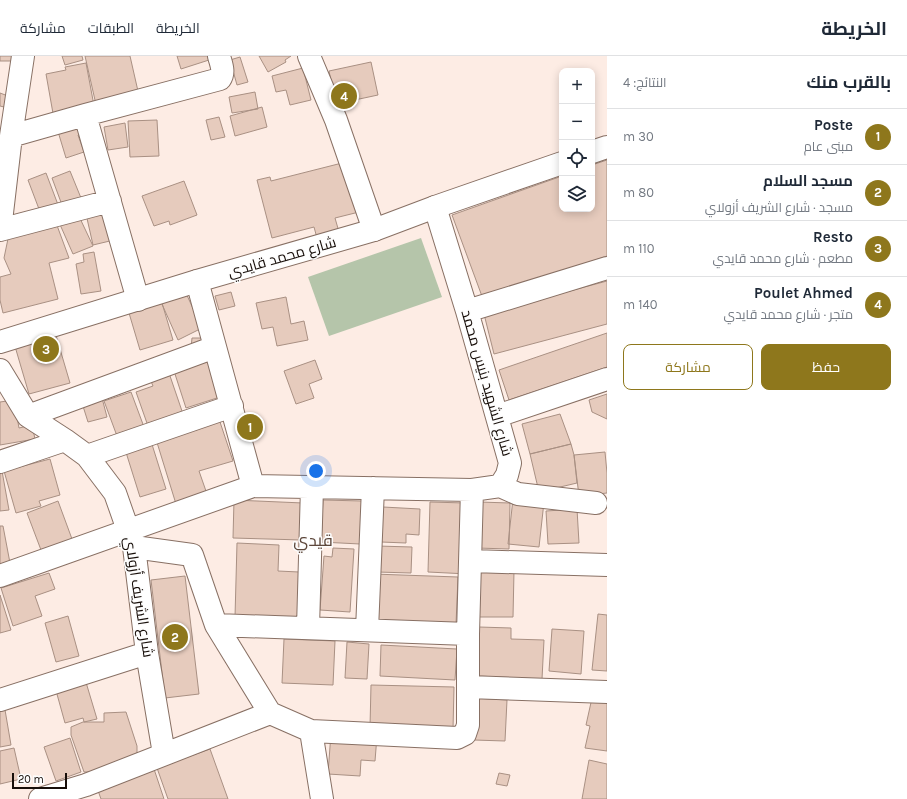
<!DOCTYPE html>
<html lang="ar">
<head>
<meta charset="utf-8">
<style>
	:root { --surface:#fff; --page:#f2f2f3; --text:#1f2937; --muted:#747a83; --line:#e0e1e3; --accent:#8e771c }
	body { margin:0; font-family:Karla,Cairo,sans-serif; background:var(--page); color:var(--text); direction:rtl }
	.controls { position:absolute; right:12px; top:12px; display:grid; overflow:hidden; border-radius:8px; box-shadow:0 2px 10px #0003 }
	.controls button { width:36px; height:36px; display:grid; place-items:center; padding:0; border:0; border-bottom:1px solid var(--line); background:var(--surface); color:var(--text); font:20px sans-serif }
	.scale { position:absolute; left:12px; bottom:10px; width:55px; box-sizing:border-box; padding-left:4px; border:2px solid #170e09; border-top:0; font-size:11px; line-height:14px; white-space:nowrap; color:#170e09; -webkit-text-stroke:3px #fdfdfd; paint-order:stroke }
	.you { position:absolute; left:316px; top:415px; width:14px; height:14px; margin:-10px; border:3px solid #fff; border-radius:50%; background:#1a73e8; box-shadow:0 0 0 6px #1a73e833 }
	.badge { display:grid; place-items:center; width:26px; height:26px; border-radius:50%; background:var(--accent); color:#fff; font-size:13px; font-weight:700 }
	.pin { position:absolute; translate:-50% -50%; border:2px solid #fff; box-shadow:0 1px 4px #0006 }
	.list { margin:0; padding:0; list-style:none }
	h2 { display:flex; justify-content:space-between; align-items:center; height:52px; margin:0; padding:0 16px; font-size:17px }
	h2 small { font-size:13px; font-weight:400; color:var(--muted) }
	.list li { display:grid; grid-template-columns:26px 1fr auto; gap:12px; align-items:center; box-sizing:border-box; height:56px; padding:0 16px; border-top:1px solid var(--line) }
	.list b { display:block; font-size:15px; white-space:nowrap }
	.list p { margin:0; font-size:13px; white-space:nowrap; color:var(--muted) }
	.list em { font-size:13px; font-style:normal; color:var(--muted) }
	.actions { display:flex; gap:8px; padding:12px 16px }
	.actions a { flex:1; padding:9px 0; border:1px solid var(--accent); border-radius:8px; text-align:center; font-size:14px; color:var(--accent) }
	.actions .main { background:var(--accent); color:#fff }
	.icon { flex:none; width:22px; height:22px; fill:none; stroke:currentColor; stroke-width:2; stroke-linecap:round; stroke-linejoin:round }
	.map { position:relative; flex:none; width:607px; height:743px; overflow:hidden; direction:ltr }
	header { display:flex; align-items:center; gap:24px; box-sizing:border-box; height:56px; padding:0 20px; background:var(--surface); border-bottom:1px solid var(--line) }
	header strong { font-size:19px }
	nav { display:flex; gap:22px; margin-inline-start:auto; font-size:14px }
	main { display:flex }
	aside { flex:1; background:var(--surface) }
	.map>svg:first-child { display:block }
</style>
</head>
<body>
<header>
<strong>الخريطة</strong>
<nav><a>الخريطة</a><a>الطبقات</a><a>مشاركة</a></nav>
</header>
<main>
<aside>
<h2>بالقرب منك<small>النتائج: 4</small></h2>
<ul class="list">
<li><span class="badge">1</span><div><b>Poste</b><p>مبنى عام</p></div><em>30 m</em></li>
<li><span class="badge">2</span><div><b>مسجد السلام</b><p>مسجد · شارع الشريف أزولاي</p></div><em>80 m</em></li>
<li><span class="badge">3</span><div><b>Resto</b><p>مطعم · شارع محمد قايدي</p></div><em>110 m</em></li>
<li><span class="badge">4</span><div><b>Poulet Ahmed</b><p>متجر · شارع محمد قايدي</p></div><em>140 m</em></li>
</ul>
<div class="actions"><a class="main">حفظ</a><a>مشاركة</a></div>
</aside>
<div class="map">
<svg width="607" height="743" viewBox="0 0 607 743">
	<rect width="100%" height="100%" fill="#fdece4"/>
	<!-- green -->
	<path fill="#b5c5aa" d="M421,182l21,59 -113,39 -21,-59z"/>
	<!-- building -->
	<path fill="#e6cbbd" stroke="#a99083" d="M0,0h13v5h-13z
		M62,0h20l1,4 -18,5z
		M85,0h45l10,44 -43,9z
		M177,0h31l1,4 -28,9z
		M259,0h32l-6,4 1,2 -18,10z
		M240,1l8,25 -11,3 -7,-25z
		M371,6l7,33 -42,9 -7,-33z
		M86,7l9,48 -41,8 -8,-45 20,-4 -1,-3z
		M303,12l8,32 -21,5 -4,-15 -10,2 -4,-16z
		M255,36l3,17 -26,4 -3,-16z
		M0,37l8,3 -4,11 -4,-1z
		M262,51l5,20 -32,9 -5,-20z
		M80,61l5,16 -7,2 6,17 -18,6 -10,-33z
		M219,61l6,20 -14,3 -5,-20z
		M157,64l2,36 -29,1 -2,-36z
		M125,67l3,24 -20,3 -4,-23z
		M607,104v96l-124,43 -31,-84 110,-39v33h30v-44z
		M346,106l13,50 -24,6 4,14 -22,6 -3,-11 -42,11 -15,-58 13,-3 1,4z
		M70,115l11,27 -19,7 -10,-27z
		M46,117l14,37 -18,7 -14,-37z
		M184,125l13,34 -27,10 -1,-4 -15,5 -12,-30z
		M107,154l7,30 -21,5 -7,-31z
		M77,156l16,34 -20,8 -15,-34z
		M55,164l14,38 -20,5 9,36 -55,14 -3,-13v-23l11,-3 -7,-16 5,-24z
		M94,196l7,39 -20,3 -5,-30 8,-2 -1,-8z
		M607,225v43l-113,30 -10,-40z
		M185,235l17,37 -24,12 -17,-38z
		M231,236l4,14 -16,4 -4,-14z
		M286,241l5,27 13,-3 4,19 -31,6 -4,-19 -11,2 -6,-26z
		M162,247l11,37 -33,10 -11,-37z
		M55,276l15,51 -41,11 -15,-51z
		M607,277v34l-98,33 -10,-30z
		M192,282h11v10h-12z
		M209,304l11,37 -34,11 -12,-37z
		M315,304l7,19 -13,5 5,14 -18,6 -12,-33z
		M169,317l14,41 -35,12 -12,-34 17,-6 -3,-7z
		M131,336l13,35 -27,9 -13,-35z
		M607,338v25l-15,-7 -3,-12z
		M102,342l5,19 -19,5 -6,-19z
		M14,344l5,28 13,-3 3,14 -35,6v-43z
		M560,358l11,30 -41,10 -8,-30z
		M219,363l14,42 -34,10 8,23 -31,10 -21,-68z
		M150,382l16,51 -26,8 -16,-51z
		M571,388l3,11 3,28 -38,9 -9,-38z
		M605,396l2,21v20l-28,3 -5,-41z
		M50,403l10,36 -21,6 2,5 -25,7 -12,-42z
		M0,415h2l7,39 -9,1z
		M513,443l31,3 -5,45 -31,-3z
		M234,444l69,3 -1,37 -69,-2z
		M323,444l39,1 -2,43 -39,-2z
		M58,445l14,38 -31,11 -14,-37z
		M430,446l35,1 3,71 -40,-2z
		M479,446l31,1 -1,46 -32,-1z
		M383,451l37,2 -1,26 -13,-1v9l-25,-1z
		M577,453l2,34 -31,1 -2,-33z
		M0,470h3l7,37 -10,2z
		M237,487l42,2 -1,26 21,1 -1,47 -63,-2z
		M377,490l35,1 -1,26 -34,-1z
		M333,492l21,1 -4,63 -30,-2 4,-54 8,1z
		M479,515h35l-1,46h-34z
		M49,517l6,16 -20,7 7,20 -29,10 -12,-38z
		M373,518l85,3 -2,47 -85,-4z
		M185,520l14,118 -34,4 -14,-118z
		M0,539l11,35 -11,3z
		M598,558l9,1v56l-15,-1z
		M68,560l11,40 -23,6 -11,-39z
		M479,571l32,1v11l33,1 -2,39 -65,-3z
		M552,573l32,2 -3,43 -32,-3z
		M284,583l51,2 -2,44 -51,-2z
		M347,586l22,2 -2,35 -22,-1z
		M381,589l76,4 -2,31 -75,-4z
		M85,623l12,40 -13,3 -1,-4 -18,5 -10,-36z
		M371,629l83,2 -1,42 -83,-2z
		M475,642l32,2 -2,41 -31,-1z
		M592,642l15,1v52l-22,-3 5,-22 -4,-1z
		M4,648l7,41 -11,2v-42z
		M126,656l11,34v13l-38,13h-15l-13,-37v-8l12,-5h21v-9z
		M331,677l46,3 -2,25 -14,-1 -1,16 -32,-2z
		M70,682l11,34 -25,9 -12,-34z
		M14,692l7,31 -21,5v-33z
		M210,693l18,50h-60l-11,-31z
		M589,704l18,4v35h-25z
		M153,710l11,33h-63l-5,-14z
		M499,717l11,2 -3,11 -11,-2z"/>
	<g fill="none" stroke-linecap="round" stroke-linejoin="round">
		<defs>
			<path id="minor" d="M309,0l27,64 38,110
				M85,59l53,185
				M11,80l74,-21 135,-36c5,-7 1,-15 -1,-23
				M0,174l11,-94 12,-80
				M0,174l110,-29
				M197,225l56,205 219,4 28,-4 7,-11 3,-12 -43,-152 -32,-104
				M467,255l140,-43
				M0,314l28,46 37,24 22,16 28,37 19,54 13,106 17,101
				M28,360l187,-69
				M497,360l110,-37
				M87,400l145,-50
				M0,406l65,-22
				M500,430l18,8 78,9
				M134,491l58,8 24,70 252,9
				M471,505l136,4
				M0,520l253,-90
				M216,569l54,88 41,18 146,7 8,-4 3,-9v-91l4,-144
				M308,572l4,-141
				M367,574l6,-142
				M468,631l139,5
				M0,644l147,-47
				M311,675l11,68
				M40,743l46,-14 184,-72"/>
			<path id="major" d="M592,96l15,-5
				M0,286l197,-61 177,-51 61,-23 127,-44"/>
		</defs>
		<!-- minor casing -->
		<use href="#minor" stroke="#887064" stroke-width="24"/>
		<!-- major casing -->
		<use href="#major" stroke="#887064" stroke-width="24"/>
		<!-- minor -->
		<use href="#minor" stroke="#fff" stroke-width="22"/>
		<!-- major -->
		<use href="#major" stroke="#fff" stroke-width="22"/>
	</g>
	<g text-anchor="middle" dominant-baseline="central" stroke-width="3" stroke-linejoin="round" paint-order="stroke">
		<!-- street labels -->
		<g font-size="15" fill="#170e09" stroke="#fdfdfd">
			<text transform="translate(282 201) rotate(-16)">شارع محمد قايدي</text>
			<text transform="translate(487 327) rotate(74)">شارع الشهيد بنيس محمد</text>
			<text transform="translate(139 541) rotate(81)">شارع الشريف أزولاي</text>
		</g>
		<!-- quarter labels -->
		<g font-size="17" fill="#5d473b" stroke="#fdfdfd">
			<text x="313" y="484">قيدي</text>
		</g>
	</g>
</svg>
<div class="controls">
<button>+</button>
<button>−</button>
<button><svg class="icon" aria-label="locate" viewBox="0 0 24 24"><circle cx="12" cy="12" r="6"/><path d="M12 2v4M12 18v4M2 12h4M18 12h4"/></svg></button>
<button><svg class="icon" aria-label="layers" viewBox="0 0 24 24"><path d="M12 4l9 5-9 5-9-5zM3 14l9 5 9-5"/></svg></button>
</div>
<div class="scale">20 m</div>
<div class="you"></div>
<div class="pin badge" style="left:250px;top:371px">1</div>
<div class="pin badge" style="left:175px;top:581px">2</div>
<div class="pin badge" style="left:46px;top:293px">3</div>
<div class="pin badge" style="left:344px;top:40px">4</div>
</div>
</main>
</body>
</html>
